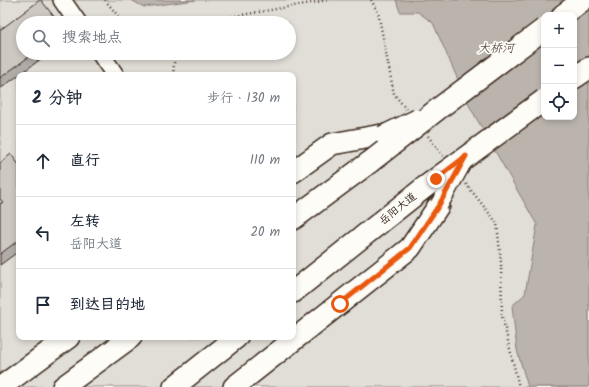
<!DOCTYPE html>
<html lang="zh">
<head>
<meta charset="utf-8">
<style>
	:root { --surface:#fff; --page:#f2f2f3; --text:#1f2937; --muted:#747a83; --line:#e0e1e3 }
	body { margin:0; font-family:Kalam,"LXGW WenKai TC",sans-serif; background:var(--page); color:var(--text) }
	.controls { position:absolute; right:12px; top:12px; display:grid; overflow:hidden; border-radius:8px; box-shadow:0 2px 6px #0003 }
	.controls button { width:36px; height:36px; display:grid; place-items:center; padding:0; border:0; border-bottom:1px solid var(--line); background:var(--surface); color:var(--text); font:20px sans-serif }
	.stop { position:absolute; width:12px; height:12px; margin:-9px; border:3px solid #ea580c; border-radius:50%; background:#fff }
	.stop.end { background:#ea580c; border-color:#fff; box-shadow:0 1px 4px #0008 }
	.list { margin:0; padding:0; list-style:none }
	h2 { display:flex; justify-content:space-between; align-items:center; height:52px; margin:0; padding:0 16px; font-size:17px }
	h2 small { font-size:13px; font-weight:400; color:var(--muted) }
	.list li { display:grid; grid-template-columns:26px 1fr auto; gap:12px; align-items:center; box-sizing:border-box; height:72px; padding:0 16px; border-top:1px solid var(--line) }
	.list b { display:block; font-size:15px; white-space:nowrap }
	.list p { margin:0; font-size:13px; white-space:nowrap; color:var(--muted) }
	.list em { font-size:13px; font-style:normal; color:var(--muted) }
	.icon { flex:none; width:22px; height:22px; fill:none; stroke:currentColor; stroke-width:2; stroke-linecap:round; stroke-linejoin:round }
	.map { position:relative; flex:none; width:589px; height:387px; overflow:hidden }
	.search { position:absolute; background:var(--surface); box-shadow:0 2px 6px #0003; left:16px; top:16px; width:280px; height:44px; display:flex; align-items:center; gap:10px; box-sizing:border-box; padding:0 14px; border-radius:22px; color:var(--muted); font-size:15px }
	.panel { position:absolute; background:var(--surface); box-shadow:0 2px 6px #0003; left:16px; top:72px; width:280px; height:268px; border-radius:8px }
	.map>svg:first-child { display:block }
</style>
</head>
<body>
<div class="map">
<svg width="589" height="387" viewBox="0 0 589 387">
	<rect width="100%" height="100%" fill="#fdfcf7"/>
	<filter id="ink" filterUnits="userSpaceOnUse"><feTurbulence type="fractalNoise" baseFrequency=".025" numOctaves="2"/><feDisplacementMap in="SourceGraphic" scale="8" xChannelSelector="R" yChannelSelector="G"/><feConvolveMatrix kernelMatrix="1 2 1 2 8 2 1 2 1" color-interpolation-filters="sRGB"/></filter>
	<g filter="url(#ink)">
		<!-- green -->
		<path fill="#e1ded7" stroke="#8e847a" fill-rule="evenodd" d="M0,0h589v387h-589zM544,15h30v102h-30zM23,23h266v30h-266zM19,75h274v262h-274z"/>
		<!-- water -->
		<path fill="#bbb4ad" stroke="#887d74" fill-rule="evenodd" d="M131,0h64l-51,7z
			M396,0h193v387h-61l-11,-37 -5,-44 13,-12 12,-69 -67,-118 -37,-84 -15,-11h-18zM544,15h30v102h-30z"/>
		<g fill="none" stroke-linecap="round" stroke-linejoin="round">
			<defs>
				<path id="minor" d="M62,0l16,23
					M100,53l15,22"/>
				<path id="major" d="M563,15l20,-15
					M574,78l15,-10
					M293,172l39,-28 50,-9
					M293,219l77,-57
					M293,292l132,-105
					M1,387l68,-50
					M63,387l68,-50
					M174,387l63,-50
					M234,387l176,-139 29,-43"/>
			</defs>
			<!-- minor casing -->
			<use href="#minor" stroke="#3b2a1e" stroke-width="20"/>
			<!-- major casing -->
			<use href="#major" stroke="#3b2a1e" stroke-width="24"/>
			<!-- path -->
			<path stroke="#3b2a1e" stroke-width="2.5" stroke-dasharray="1 3" stroke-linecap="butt" d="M105,0l19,23
				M371,0l7,12 16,82 12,15
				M200,23l7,-2 121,-21
				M173,75l2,-22
				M428,136l15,20
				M466,184l31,39 4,40 1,53 17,71"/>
			<!-- minor -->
			<use href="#minor" stroke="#fdfcf7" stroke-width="17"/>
			<!-- major -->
			<use href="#major" stroke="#fdfcf7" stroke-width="21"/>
			<defs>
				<path id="minor-bridge" d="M382,135l35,-17
					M439,205l25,-45"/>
				<path id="major-bridge" d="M370,162l68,-53 106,-80
					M425,187l119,-87"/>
			</defs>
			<!-- minor-bridge casing -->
			<use href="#minor-bridge" stroke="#3b2a1e" stroke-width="20" stroke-linecap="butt"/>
			<!-- major-bridge casing -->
			<use href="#major-bridge" stroke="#3b2a1e" stroke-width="24" stroke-linecap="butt"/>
			<!-- minor-bridge -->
			<use href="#minor-bridge" stroke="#fdfcf7" stroke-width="17"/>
			<!-- major-bridge -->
			<use href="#major-bridge" stroke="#fdfcf7" stroke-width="21"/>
		</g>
		<!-- wall -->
		<path fill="#b0aca7" stroke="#3b2a1e" d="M0,30l23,23h26l-49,36z
			M19,165v86l-19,14v-61l2,-1z"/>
		<!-- building -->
		<path fill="#cdc8c2" stroke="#3b2a1e" d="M40,0h1l18,23h-36v30h11l-34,25v-48z
			M11,154l8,11v75l-19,14v-50l3,-2 -3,-3v-36z"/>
	</g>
	<g fill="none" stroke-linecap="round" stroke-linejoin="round" filter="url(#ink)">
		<!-- route -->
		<path stroke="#ea580c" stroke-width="5" d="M340,304l70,-56 29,-43 27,-49 -30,23"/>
	</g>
	<g text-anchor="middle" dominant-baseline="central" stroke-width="3.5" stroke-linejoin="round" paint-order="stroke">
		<!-- street labels -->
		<g font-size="11" fill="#3b2a1e" stroke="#fdfcf7">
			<text transform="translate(398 209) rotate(-39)">岳阳大道</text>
		</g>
		<!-- water labels -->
		<g font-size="12" font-style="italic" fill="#615349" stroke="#fdfcf7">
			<text x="496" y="48">大桥河</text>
		</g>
	</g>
</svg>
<div class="controls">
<button>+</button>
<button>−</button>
<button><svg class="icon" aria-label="locate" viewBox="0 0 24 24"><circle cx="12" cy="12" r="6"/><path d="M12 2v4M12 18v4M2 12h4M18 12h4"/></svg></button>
</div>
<div class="stop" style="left:340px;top:304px"></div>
<div class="stop end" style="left:436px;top:179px"></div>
<div class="search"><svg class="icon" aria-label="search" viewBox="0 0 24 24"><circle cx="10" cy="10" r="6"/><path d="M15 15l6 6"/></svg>搜索地点</div>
<section class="panel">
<h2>2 分钟<small>步行 · 130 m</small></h2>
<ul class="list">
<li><svg class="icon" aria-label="ahead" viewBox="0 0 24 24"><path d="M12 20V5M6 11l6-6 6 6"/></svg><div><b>直行</b></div><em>110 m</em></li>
<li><svg class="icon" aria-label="left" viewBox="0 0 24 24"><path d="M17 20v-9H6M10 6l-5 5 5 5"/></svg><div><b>左转</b><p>岳阳大道</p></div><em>20 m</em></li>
<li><svg class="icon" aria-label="arrive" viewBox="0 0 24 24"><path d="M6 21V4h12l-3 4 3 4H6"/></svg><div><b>到达目的地</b></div></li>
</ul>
</section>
</div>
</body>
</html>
